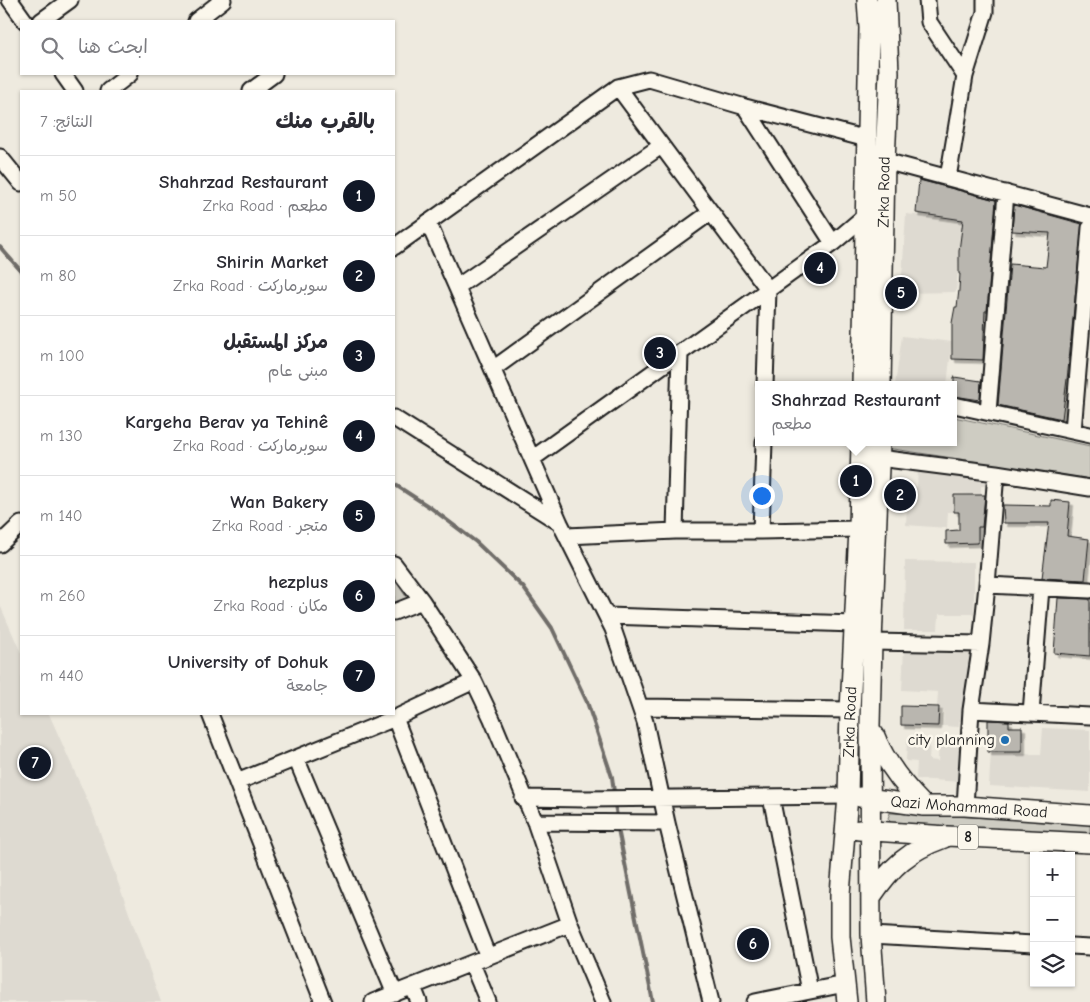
<!DOCTYPE html>
<html lang="ar">
<head>
<meta charset="utf-8">
<style>
	:root { --surface:#fff; --page:#f7f7f7; --text:#2b2b33; --muted:#7c7c81; --line:#e1e1e2; --accent:#111827 }
	body { margin:0; font-family:"Comic Neue","Playpen Sans Arabic",sans-serif; background:var(--page); color:var(--text); direction:rtl }
	.controls { position:absolute; right:15px; bottom:15px; display:grid; overflow:hidden; border-radius:0px; box-shadow:0 1px 4px #0004 }
	.controls button { width:45px; height:45px; display:grid; place-items:center; padding:0; border:0; border-bottom:1px solid var(--line); background:var(--surface); color:var(--text); font:25px sans-serif }
	.you { position:absolute; left:761px; top:495px; width:18px; height:18px; margin:-12px; border:4px solid #fff; border-radius:50%; background:#1a73e8; box-shadow:0 0 0 8px #1a73e833 }
	.badge { display:grid; place-items:center; width:32px; height:32px; border-radius:50%; background:var(--accent); color:#fff; font-size:16px; font-weight:700 }
	.pin { position:absolute; translate:-50% -50%; border:2px solid #fff; box-shadow:0 1px 5px #0006 }
	.popup { position:absolute; left:755px; top:381px; width:202px; height:65px; box-sizing:border-box; display:grid; place-content:center; border-radius:0px; background:var(--surface); filter:drop-shadow(0 1px 4px #0005); font-size:16px; white-space:nowrap; color:var(--muted) }
	.popup b { font-size:19px; color:var(--text) }
	.popup::after { content:''; position:absolute; left:50%; top:100%; margin-left:-10px; border:10px solid transparent; border-top-color:var(--surface) }
	.list { margin:0; padding:0; list-style:none }
	h2 { display:flex; justify-content:space-between; align-items:center; height:65px; margin:0; padding:0 20px; font-size:21px }
	h2 small { font-size:16px; font-weight:400; color:var(--muted) }
	.list li { display:grid; grid-template-columns:32px 1fr auto; gap:15px; align-items:center; box-sizing:border-box; height:80px; padding:0 20px; border-top:1px solid var(--line) }
	.list b { display:block; font-size:19px; white-space:nowrap }
	.list p { margin:0; font-size:16px; white-space:nowrap; color:var(--muted) }
	.list em { font-size:16px; font-style:normal; color:var(--muted) }
	.icon { flex:none; width:28px; height:28px; fill:none; stroke:currentColor; stroke-width:2; stroke-linecap:round; stroke-linejoin:round }
	.map { position:relative; flex:none; width:1090px; height:1002px; overflow:hidden; direction:ltr }
	.search { position:absolute; background:var(--surface); box-shadow:0 1px 4px #0004; left:20px; top:20px; width:375px; height:55px; display:flex; align-items:center; gap:12px; box-sizing:border-box; padding:0 18px; border-radius:0px; color:var(--muted); font-size:19px }
	.panel { position:absolute; background:var(--surface); box-shadow:0 1px 4px #0004; left:20px; top:90px; width:375px; height:625px; border-radius:0px; direction:rtl }
	.map>svg:first-child { display:block }
</style>
</head>
<body>
<div class="map">
<svg width="1090" height="1002" viewBox="0 0 1090 1002">
	<defs>
		<filter id="shadow"><feDropShadow dx="3.5" dy="3.5" stdDeviation="0" flood-color="#0004"/></filter>
	</defs>
	<rect width="100%" height="100%" fill="#eeeadf"/>
	<filter id="ink" filterUnits="userSpaceOnUse"><feTurbulence type="fractalNoise" baseFrequency=".02" numOctaves="2"/><feDisplacementMap in="SourceGraphic" scale="10" xChannelSelector="R" yChannelSelector="G"/><feConvolveMatrix kernelMatrix="1 2 1 2 8 2 1 2 1" color-interpolation-filters="sRGB"/></filter>
	<g filter="url(#ink)">
		<!-- built -->
		<path fill="#dedad1" d="M906,214l57,6 -7,72 -55,1z
			M902,336l50,6 -5,43h-52z
			M918,469l71,5 -1,12h-7v9l-27,-2 -1,19h-5l-1,16 -41,-3 2,-38h9z
			M905,561l69,1v52h-35l-1,16h-34z
			M0,605l21,48v61h28l44,99 68,189h-161z
			M904,648l71,4 -11,69h-5v6l-16,-1 1,-15h-5l-1,15 -37,-1v-19l36,1 1,-15 -36,-2z
			M1043,728l47,2v62l-101,-6 2,-34 50,3z
			M907,741l23,1 -1,18 9,1 1,-19 40,2 -2,39 -61,-4 1,-17 -11,-1z"/>
		<!-- green -->
		<path fill="#ceccc2" stroke="#75746f" d="M954,417l136,29v33l-203,-31v-6h67z
			M394,579l15,22 -15,6z
			M890,813l200,10v14l-199,-14 -3,-5z"/>
		<g fill="none" stroke-linecap="round" stroke-linejoin="round">
			<!-- stream -->
			<path stroke="#6f6d69" stroke-width="4" d="M0,247l21,24
				M394,484l37,24 45,34 47,45 29,41 35,74 25,75 2,15
				M615,805l2,11
				M618,829l35,173"/>
		</g>
		<!-- building -->
		<path fill="#b9b6af" stroke="#1c1c1c" filter="url(#shadow)" d="M919,180l77,20 -9,111h-2l-2,49 -31,-1v-36l3,-16h2l2,-17 1,-16h-1v-23l4,-31 -47,-7z
			M1014,205l68,19 -14,147 -6,48 -64,-14 12,-141 36,3 4,-34 -38,-2z
			M954,377l27,4 -1,19 -26,-4z
			M954,495h31l-3,32h-4v16l-32,1v-13l13,-1v-18h-5z
			M1051,500l19,2 -3,34 22,3 -4,41 -43,-2 7,-55h-45l-1,-18 48,1z
			M1058,598l32,1v57l-36,-3z
			M901,706l38,1 -1,19 -37,-1z
			M988,720l21,1v6h13v25h-34z"/>
		<g fill="none" stroke-linecap="round" stroke-linejoin="round">
			<defs>
				<path id="minor" d="M10,0l15,21
					M927,0l2,22 36,54
					M41,21l29,-21
					M196,21l27,-21
					M63,74l12,17
					M618,87l150,202 -3,96
					M108,91l22,-17
					M251,91l23,-17
					M745,107l88,136
					M0,157l21,26
					M885,161l205,55
					M948,178l17,-102 20,-64v-12
					M428,222l132,301 53,106 32,93 22,101 44,179
					M394,247l224,-160 31,-8 96,28 122,32
					M457,287l204,-141
					M493,369l218,-157
					M954,405l136,30
					M988,412l18,-219
					M394,418l166,105
					M1073,431l17,-203
					M879,458l117,15 94,15
					M532,459l301,-216 33,-28
					M675,531l5,-178
					M761,531l3,-89
					M567,536l108,-5h86l98,-2
					M0,544l21,-20
					M394,564l28,37 52,80 18,38 43,103 35,102 33,78
					M987,585l103,5
					M394,612l28,-11
					M607,616l247,8
					M872,642l109,2
					M640,707l210,3
					M971,710l119,6
					M1031,713l10,-125
					M210,714l113,288
					M395,718l93,239
					M296,758l99,236
					M237,782l158,-64 79,-37
					M771,797l39,194
					M523,798l61,1 264,-3
					M965,806l6,-96 10,-66 6,-59 9,-112
					M535,822l132,1
					M871,935l163,9
					M1071,946l19,1
					M472,964l16,38
					M413,987l6,15
					M373,1002l197,-78
					M755,1002l90,-18"/>
				<path id="major" d="M862,385l7,-357 -2,-28
					M881,385l4,-224 4,-88 -3,-73
					M874,734c11,28 28,50 50,72
					M860,797l64,9h41l125,9
					M859,830l88,6 143,7
					M871,897c21,-31 37,-46 73,-59
					M847,1002l-7,-65v-43l8,-98 2,-86 9,-181 2,-87
					M876,1002l-5,-67 -1,-210 2,-83 8,-200"/>
			</defs>
			<!-- minor casing -->
			<use href="#minor" stroke="#1c1c1c" stroke-width="19"/>
			<!-- major casing -->
			<use href="#major" stroke="#1c1c1c" stroke-width="22"/>
			<!-- minor -->
			<use href="#minor" stroke="#fbf7ec" stroke-width="15"/>
			<!-- major -->
			<use href="#major" stroke="#fbf7ec" stroke-width="19"/>
		</g>
	</g>
	<!-- markers -->
	<circle fill="#1f6fb2" stroke="#fbf7ec" stroke-width="2" cx="1005" cy="740" r="5"/>
	<g text-anchor="middle" dominant-baseline="central" stroke-width="5" stroke-linejoin="round" paint-order="stroke">
		<!-- shield labels -->
		<rect fill="#fbf7ec" stroke="#5f5e5a" stroke-width="1" x="958" y="824.5" width="20" height="25" rx="4"/>
		<g font-size="15" font-weight="bold" fill="#1c1c1c">
			<text x="968" y="837">8</text>
		</g>
		<!-- street labels -->
		<g font-size="16" fill="#1c1c1c" stroke="#fbf7ec">
			<text transform="translate(884 192) rotate(-89)">Zrka Road</text>
			<text transform="translate(850 722) rotate(-88)">Zrka Road</text>
			<text transform="translate(969 807) rotate(4)">Qazi Mohammad Road</text>
		</g>
		<!-- poi labels -->
		<g font-size="16" fill="#1c1c1c" stroke="#fbf7ec" text-anchor="end">
			<text x="995" y="740">city planning</text>
		</g>
	</g>
</svg>
<div class="controls">
<button>+</button>
<button>−</button>
<button><svg class="icon" aria-label="layers" viewBox="0 0 24 24"><path d="M12 4l9 5-9 5-9-5zM3 14l9 5 9-5"/></svg></button>
</div>
<div class="you"></div>
<div class="pin badge" style="left:856px;top:481px">1</div>
<div class="popup"><b>Shahrzad Restaurant</b>مطعم</div>
<div class="pin badge" style="left:900px;top:495px">2</div>
<div class="pin badge" style="left:660px;top:353px">3</div>
<div class="pin badge" style="left:820px;top:268px">4</div>
<div class="pin badge" style="left:901px;top:293px">5</div>
<div class="pin badge" style="left:753px;top:944px">6</div>
<div class="pin badge" style="left:35px;top:763px">7</div>
<div class="search"><svg class="icon" aria-label="search" viewBox="0 0 24 24"><circle cx="10" cy="10" r="6"/><path d="M15 15l6 6"/></svg>ابحث هنا</div>
<section class="panel">
<h2>بالقرب منك<small>النتائج: 7</small></h2>
<ul class="list">
<li><span class="badge">1</span><div><b>Shahrzad Restaurant</b><p>مطعم · Zrka Road</p></div><em>50 m</em></li>
<li><span class="badge">2</span><div><b>Shirin Market</b><p>سوبرماركت · Zrka Road</p></div><em>80 m</em></li>
<li><span class="badge">3</span><div><b>مركز المستقبل</b><p>مبنى عام</p></div><em>100 m</em></li>
<li><span class="badge">4</span><div><b>Kargeha Berav ya Tehinê</b><p>سوبرماركت · Zrka Road</p></div><em>130 m</em></li>
<li><span class="badge">5</span><div><b>Wan Bakery</b><p>متجر · Zrka Road</p></div><em>140 m</em></li>
<li><span class="badge">6</span><div><b>hezplus</b><p>مكان · Zrka Road</p></div><em>260 m</em></li>
<li><span class="badge">7</span><div><b>University of Dohuk</b><p>جامعة</p></div><em>440 m</em></li>
</ul>
</section>
</div>
</body>
</html>
